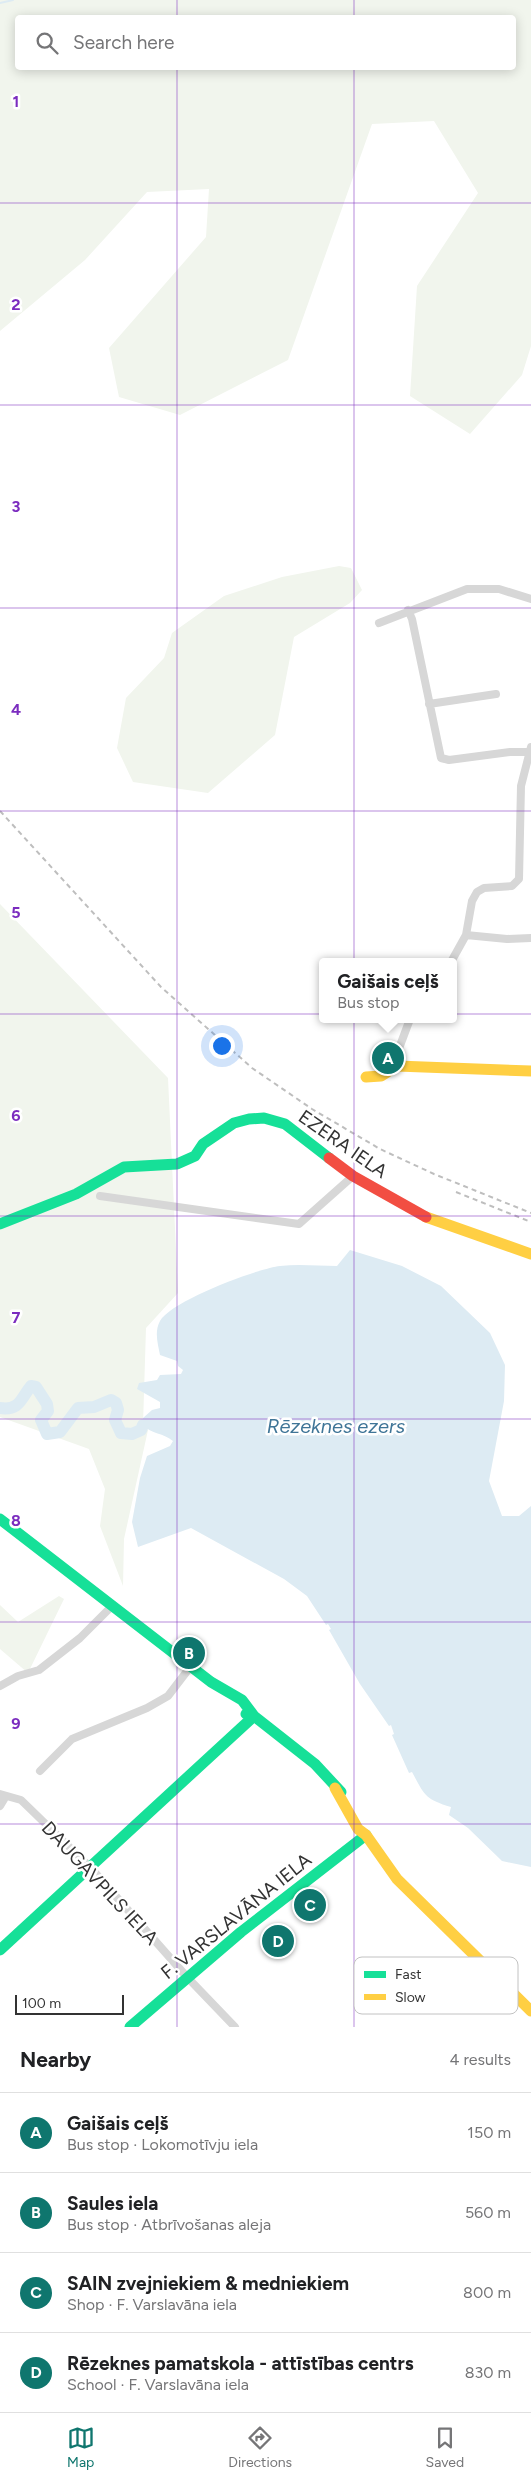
<!DOCTYPE html>
<html lang="en">
<head>
<meta charset="utf-8">
<style>
	:root { --surface:#fff; --page:#f6f6f6; --text:#202124; --muted:#757577; --line:#e0e0e0; --accent:#0f766e }
	body { margin:0; font-family:Figtree,sans-serif; background:var(--page); color:var(--text) }
	.scale { position:absolute; left:15px; bottom:12px; width:109px; box-sizing:border-box; padding-left:5px; border:2px solid #333; border-top:0; font-size:14px; line-height:18px; white-space:nowrap; color:#333; -webkit-text-stroke:4px #fff; paint-order:stroke }
	.you { position:absolute; left:221px; top:1045px; width:18px; height:18px; margin:-12px; border:4px solid #fff; border-radius:50%; background:#1a73e8; box-shadow:0 0 0 8px #1a73e833 }
	.badge { display:grid; place-items:center; width:32px; height:32px; border-radius:50%; background:var(--accent); color:#fff; font-size:16px; font-weight:700 }
	.pin { position:absolute; translate:-50% -50%; border:2px solid #fff; box-shadow:0 1px 5px #0006 }
	.popup { position:absolute; left:319px; top:958px; width:138px; height:65px; box-sizing:border-box; display:grid; place-content:center; border-radius:5px; background:var(--surface); filter:drop-shadow(0 1px 4px #0005); font-size:16px; white-space:nowrap; color:var(--muted) }
	.popup b { font-size:19px; color:var(--text) }
	.popup::after { content:''; position:absolute; left:50%; top:100%; margin-left:-10px; border:10px solid transparent; border-top-color:var(--surface) }
	.list { margin:0; padding:0; list-style:none }
	h2 { display:flex; justify-content:space-between; align-items:center; height:65px; margin:0; padding:0 20px; font-size:21px }
	h2 small { font-size:16px; font-weight:400; color:var(--muted) }
	.list li { display:grid; grid-template-columns:32px 1fr auto; gap:15px; align-items:center; box-sizing:border-box; height:80px; padding:0 20px; border-top:1px solid var(--line) }
	.list b { display:block; font-size:19px; white-space:nowrap }
	.list p { margin:0; font-size:16px; white-space:nowrap; color:var(--muted) }
	.list em { font-size:16px; font-style:normal; color:var(--muted) }
	.icon { flex:none; width:28px; height:28px; fill:none; stroke:currentColor; stroke-width:2; stroke-linecap:round; stroke-linejoin:round }
	.map { position:relative; flex:none; width:531px; height:2027px; overflow:hidden }
	.search { position:absolute; background:var(--surface); box-shadow:0 2px 12px #0003; left:15px; right:15px; top:15px; height:55px; display:flex; align-items:center; gap:12px; box-sizing:border-box; padding:0 18px; border-radius:5px; color:var(--muted); font-size:19px }
	.sheet { height:385px; background:var(--surface) }
	nav { display:flex; justify-content:space-around; align-items:center; box-sizing:border-box; height:70px; border-top:1px solid var(--line); background:var(--surface); font-size:14px; color:var(--muted) }
	nav a { display:grid; justify-items:center; gap:2px }
	nav .on { color:var(--accent) }
	.map>svg:first-child { display:block }
</style>
</head>
<body>
<div class="map">
<svg width="531" height="2027" viewBox="0 0 531 2027">
	<rect width="100%" height="100%" fill="#fff"/>
	<!-- green -->
	<path fill="#f1f5ed" fill-rule="evenodd" d="M0,0h531v346l-9,29 -52,59 -60,-38 7,-110 61,-93 -44,-72 -62,3 -84,236 -108,55 -61,-18 -10,-49 97,-111 3,-48 -62,3 -62,68 -85,71zM18,18h496v50h-496z
		M339,566l12,2 11,22 -12,13 -56,34 -19,98 -67,58 -75,-11 -16,-34 9,-50 38,-40 8,-25 52,-37 58,-19z
		M0,904l168,174 10,215 -32,35 -3,97 5,5 -24,109 -1,47 -23,-60 5,-37 -16,-40 -89,-32z
		M59,1596l5,3 -36,74 -28,-24v-44l18,17z"/>
	<!-- water -->
	<path fill="#ddebf3" d="M350,1250l52,16 39,20 49,47 15,32 -1,36 -15,80 13,35h17l12,-10v361l-29,-6 -34,-33 -19,-13 2,-8c-27,-8 -27,-13 -39,-35l-3,1 -17,-38 2,-1 -3,-9 -2,1 -29,-42 -31,-54 2,-1 -3,-5 -2,1 -19,-29 -23,-17 -93,-51 -53,19 -6,-25 8,-44 7,-22 23,-10 3,-5c-9,-8 -22,-7 -30,-16v-7l9,-8 8,-2v-6l-23,-13 2,-6 18,-3 3,-5 21,-1 2,-4 -5,-4 -1,-5 -17,-6c-2,-11 -6,-23 0,-34 11,-20 96,-52 120,-55 19,-2 39,0 57,0z"/>
	<g fill="none" stroke-linecap="round" stroke-linejoin="round">
		<!-- stream -->
		<path stroke="#ddebf3" stroke-width="2" d="M0,3l13,-3"/>
		<!-- river -->
		<path stroke="#ddebf3" stroke-width="12" d="M0,1408c20,3 21,-10 31,-22l5,1 11,17 1,7 -7,9 6,14 13,-2 18,-24 16,-1 17,-7 5,3 2,7 -3,10 6,13 11,1 9,-4 2,-5"/>
		<!-- street -->
		<path stroke="#d7d7d7" stroke-width="8" d="M408,610l4,9 29,139 8,2 61,-8h20
			M379,623l88,-34h32l32,10
			M429,704l67,-10
			M466,935l41,4 24,-1
			M451,962l15,-27 6,-34 5,-9 7,-4 28,-2 7,-7 2,-93 10,-39
			M397,1066l1,-15 12,-32
			M100,1196l199,28 54,-48
			M0,1686l18,-10 21,-6 41,-32 32,-32
			M40,1771l32,-32 75,-31 21,-12 23,-30
			M0,1794l21,6 69,67 97,110 48,50
			M0,1806l6,-10"/>
		<!-- fast -->
		<path stroke="#16e098" stroke-width="11" d="M0,1224l76,-30 48,-27 53,-3 18,-8 8,-12 31,-21 15,-4 15,-1 21,6 44,34
			M0,1519l211,163 31,18 12,16
			M246,1714l8,2 61,48 26,28
			M0,1950l254,-234
			M130,2027l111,-95 125,-97"/>
		<!-- slow -->
		<path stroke="#ffcf43" stroke-width="11" d="M366,1077l15,-1 16,-10 134,5
			M426,1217l105,37
			M335,1788l23,41 8,6 31,44 134,132"/>
		<!-- jam -->
		<path stroke="#f24e42" stroke-width="11" d="M329,1158l24,18 73,41"/>
		<!-- rail -->
		<path stroke="#bebebe" stroke-width="2" stroke-dasharray="5 4" stroke-linecap="butt" d="M0,811l161,176 91,81 60,41 68,40 54,25 97,39
			M456,1192l75,30"/>
	</g>
	<!-- grid -->
	<path fill="none" stroke="#7b2cbf" stroke-width="1" stroke-opacity="0.55" d="M177,0v18M354,0v18M177,68v1959M354,68v1959M0,203h531M0,405h531M0,608h531M0,811h531M0,1014h531M0,1216h531M0,1419h531M0,1622h531M0,1824h531"/>
	<g text-anchor="middle" dominant-baseline="central" stroke-width="5" stroke-linejoin="round" paint-order="stroke">
		<!-- street labels -->
		<g font-size="19" fill="#333" stroke="#fff">
			<text transform="translate(343 1144) rotate(35)">EZERA IELA</text>
			<text transform="translate(100 1883) rotate(47)">DAUGAVPILS IELA</text>
			<text transform="translate(236 1916) rotate(-39)">F. VARSLAVĀNA IELA</text>
		</g>
		<!-- water labels -->
		<g font-size="20" font-style="italic" fill="#3f7597" stroke="#fff">
			<text x="336" y="1426">Rēzeknes ezers</text>
		</g>
	</g>
	<!-- legend -->
	<rect x="354" y="1957" width="164" height="57" rx="8" fill="#fff" stroke="#c2c2c2" stroke-width="1"/>
	<rect x="364" y="1971" width="22" height="7" fill="#16e098"/>
	<rect x="364" y="1994" width="22" height="6" fill="#ffcf43"/>
	<g font-size="14" fill="#333">
		<text x="395" y="1979">Fast</text>
		<text x="395" y="2002">Slow</text>
	</g>
	<g font-size="16" text-anchor="middle" font-weight="bold" fill="#7b2cbf" stroke="#fff" stroke-width="5" stroke-linejoin="round" paint-order="stroke">
		<text x="16" y="107">1</text>
		<text x="16" y="310">2</text>
		<text x="16" y="512">3</text>
		<text x="16" y="715">4</text>
		<text x="16" y="918">5</text>
		<text x="16" y="1121">6</text>
		<text x="16" y="1323">7</text>
		<text x="16" y="1526">8</text>
		<text x="16" y="1729">9</text>
	</g>
</svg>
<div class="scale">100 m</div>
<div class="you"></div>
<div class="pin badge" style="left:388px;top:1058px">A</div>
<div class="popup"><b>Gaišais ceļš</b>Bus stop</div>
<div class="pin badge" style="left:189px;top:1653px">B</div>
<div class="pin badge" style="left:310px;top:1905px">C</div>
<div class="pin badge" style="left:278px;top:1941px">D</div>
<div class="search"><svg class="icon" aria-label="search" viewBox="0 0 24 24"><circle cx="10" cy="10" r="6"/><path d="M15 15l6 6"/></svg>Search here</div>
</div>
<section class="sheet">
<h2>Nearby<small>4 results</small></h2>
<ul class="list">
<li><span class="badge">A</span><div><b>Gaišais ceļš</b><p>Bus stop · Lokomotīvju iela</p></div><em>150 m</em></li>
<li><span class="badge">B</span><div><b>Saules iela</b><p>Bus stop · Atbrīvošanas aleja</p></div><em>560 m</em></li>
<li><span class="badge">C</span><div><b>SAIN zvejniekiem &amp; medniekiem</b><p>Shop · F. Varslavāna iela</p></div><em>800 m</em></li>
<li><span class="badge">D</span><div><b>Rēzeknes pamatskola - attīstības centrs</b><p>School · F. Varslavāna iela</p></div><em>830 m</em></li>
</ul>
</section>
<nav>
<a class="on"><svg class="icon" aria-label="map" viewBox="0 0 24 24"><path d="M3 6l6-2 6 2 6-2v14l-6 2-6-2-6 2zM9 4v14M15 6v14"/></svg>Map</a>
<a><svg class="icon" aria-label="directions" viewBox="0 0 24 24"><path d="M12 3l9 9-9 9-9-9zM9 14v-3h6M13 9l2 2-2 2"/></svg>Directions</a>
<a><svg class="icon" aria-label="saved" viewBox="0 0 24 24"><path d="M7 4h10v16l-5-4-5 4z"/></svg>Saved</a>
</nav>
</body>
</html>
